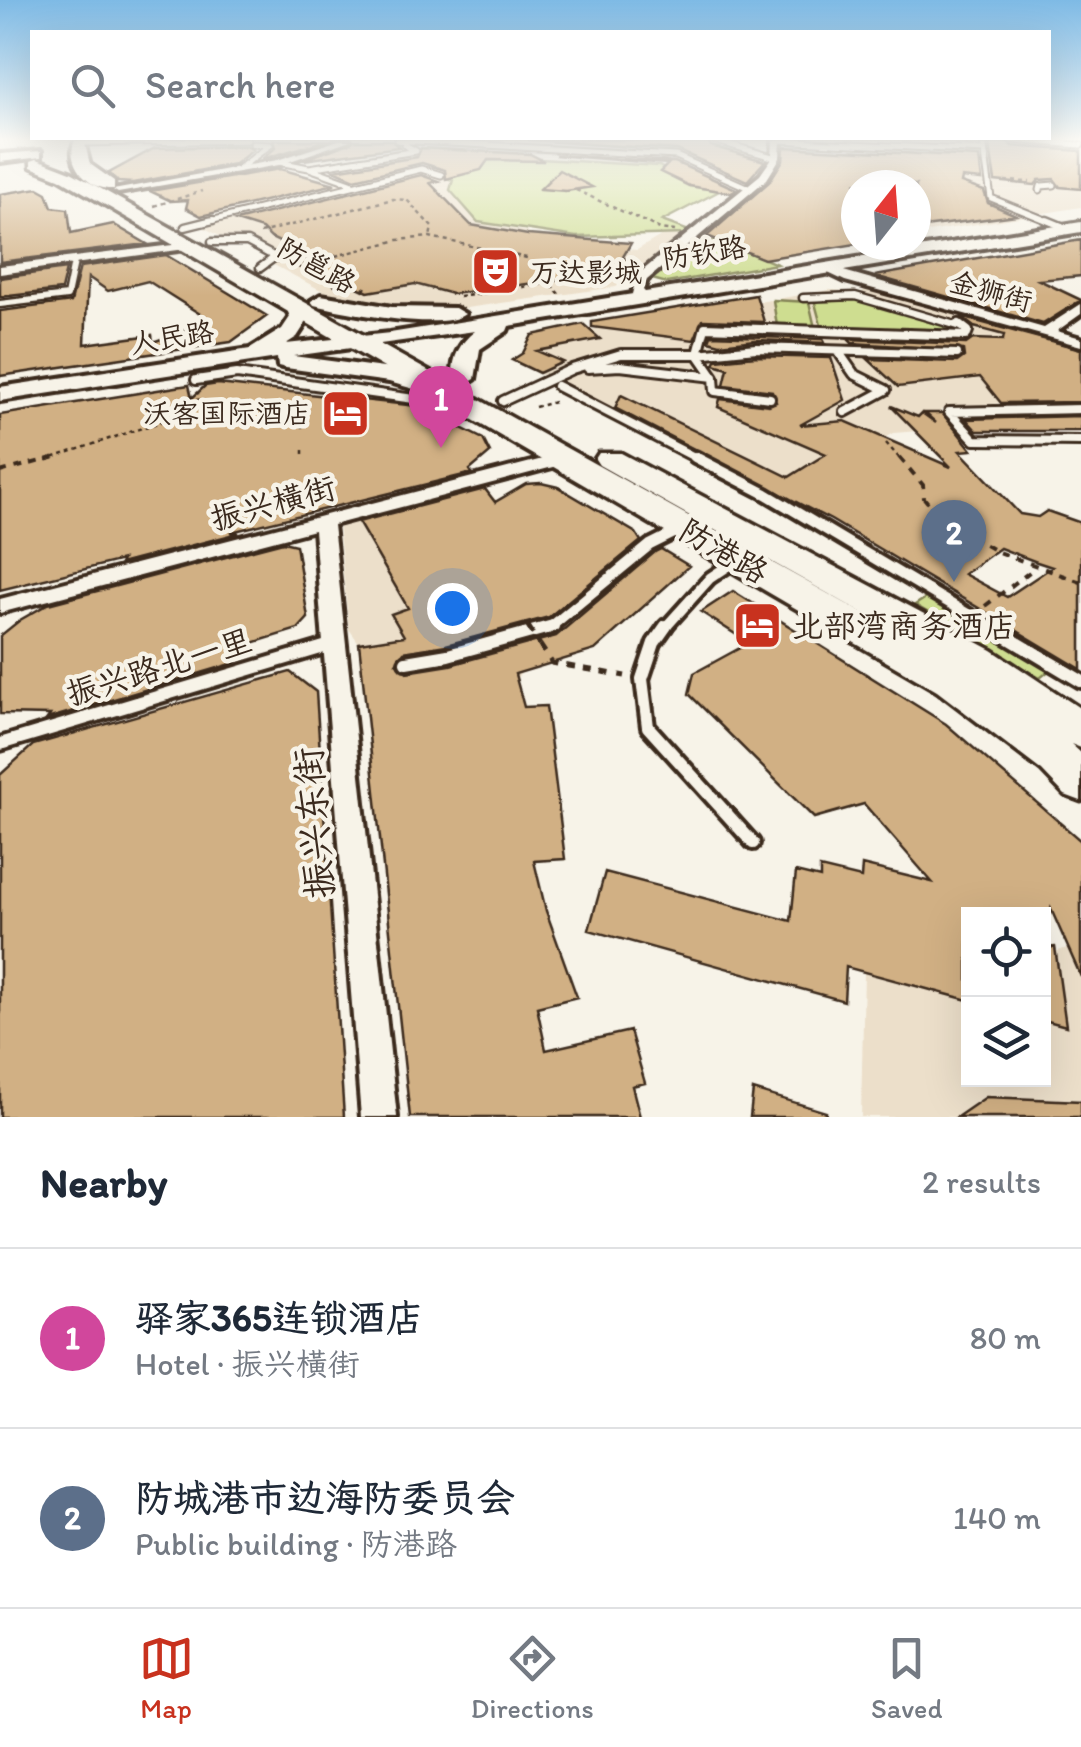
<!DOCTYPE html>
<html lang="en">
<head>
<meta charset="utf-8">
<style>
	:root { --surface:#fff; --page:#f6f6f7; --text:#1f2937; --muted:#747a83; --line:#e0e1e3; --accent:#c8321e }
	body { margin:0; font-family:Itim,"LXGW WenKai TC",sans-serif; background:var(--page); color:var(--text) }
	.controls { position:absolute; right:30px; bottom:30px; display:grid; overflow:hidden; border-radius:0px; box-shadow:0 10px 40px #0002 }
	.controls button { width:90px; height:90px; display:grid; place-items:center; padding:0; border:0; border-bottom:2px solid var(--line); background:var(--surface); color:var(--text); font:50px sans-serif }
	.compass { position:absolute; left:841px; top:170px; width:90px; height:90px; border-radius:50%; background:var(--surface); box-shadow:0 10px 40px #0002; rotate:17deg }
	.you { position:absolute; left:452px; top:608px; width:35px; height:35px; margin:-25px; border:8px solid #fff; border-radius:50%; background:#1a73e8; box-shadow:0 0 0 15px #1a73e833 }
	.badge { display:grid; place-items:center; width:65px; height:65px; border-radius:50%; background:var(--accent); color:#fff; font-size:32px; font-weight:700 }
	.pin { position:absolute; translate:-50% -82px; filter:drop-shadow(0 2px 5px #0008) }
	.pin::after { content:''; position:absolute; top:52px; width:35px; height:30px; background:inherit; clip-path:polygon(0 0,100% 0,50% 100%) }
	.list { margin:0; padding:0; list-style:none }
	h2 { display:flex; justify-content:space-between; align-items:center; height:130px; margin:0; padding:0 40px; font-size:42px }
	h2 small { font-size:32px; font-weight:400; color:var(--muted) }
	.list li { display:grid; grid-template-columns:65px 1fr auto; gap:30px; align-items:center; box-sizing:border-box; height:180px; padding:0 40px; border-top:2px solid var(--line) }
	.list b { display:block; font-size:38px; white-space:nowrap }
	.list p { margin:0; font-size:32px; white-space:nowrap; color:var(--muted) }
	.list em { font-size:32px; font-style:normal; color:var(--muted) }
	.icon { flex:none; width:55px; height:55px; fill:none; stroke:currentColor; stroke-width:2; stroke-linecap:round; stroke-linejoin:round }
	.map { position:relative; flex:none; width:1081px; height:1117px; overflow:hidden }
	.search { position:absolute; background:var(--surface); box-shadow:0 10px 40px #0002; left:30px; right:30px; top:30px; height:110px; display:flex; align-items:center; gap:25px; box-sizing:border-box; padding:0 35px; border-radius:0px; color:var(--muted); font-size:38px }
	.sheet { height:490px; background:var(--surface) }
	nav { display:flex; justify-content:space-around; align-items:center; box-sizing:border-box; height:140px; border-top:2px solid var(--line); background:var(--surface); font-size:28px; color:var(--muted) }
	nav a { display:grid; justify-items:center; gap:5px }
	nav .on { color:var(--accent) }
	.map>svg:first-child { display:block }
</style>
</head>
<body>
<div class="map">
<svg width="1081" height="1117" viewBox="0 0 1081 1117">
	<rect width="100%" height="100%" fill="#f7f3e8"/>
	<filter id="ink" filterUnits="userSpaceOnUse"><feTurbulence type="fractalNoise" baseFrequency=".01" numOctaves="2"/><feDisplacementMap in="SourceGraphic" scale="20" xChannelSelector="R" yChannelSelector="G"/><feConvolveMatrix kernelMatrix="1 2 1 2 8 2 1 2 1" color-interpolation-filters="sRGB"/></filter>
	<g filter="url(#ink)">
		<!-- built -->
		<path fill="#ecdfca" d="M930,140h151v67l-165,27v-49l-18,-5 6,-26h34z
			M427,165l34,2 -10,23 27,32 51,10 -7,8 115,10 27,-16h20l-68,53 -171,24 -82,-6 -33,-10 -58,-31 6,-5 -2,-6 -22,-11 -29,-3 -31,-17 49,-11 31,-17 36,1 34,-16z
			M869,287l212,61v56l-80,-1 -61,7 17,18 -64,5 -21,12 9,16 -73,47 -292,-146 21,-29 46,-8 7,5 240,-40 32,2z
			M482,485l15,16 124,77 -64,54 35,20 -69,19 -7,8 -151,24 -6,-60 -10,-14 -11,-106z
			M865,923l103,27v130h76v-124l37,-13v158l-98,-4 -26,20h-96z"/>
		<!-- green -->
		<path fill="#cedd90" stroke="#848457" stroke-width="2.5" d="M523,158l136,8 42,22h24l-63,33 27,10 -5,3 -108,3 -98,-15 -28,-32 3,-10 -7,-2 42,-18z
			M719,240l58,24 -110,19 -15,-4 44,-34z
			M826,298l36,2 96,31 -127,-2 -10,-4 -6,-22z
			M773,300l36,2 6,26 -38,-2z
			M929,596l121,74 -10,8 -125,-73z"/>
		<!-- building -->
		<path fill="#d1b084" stroke="#3b2a1e" stroke-width="2.5" fill-rule="evenodd" d="M273,140h55l-66,19 13,-11z
			M354,140h37l8,7 -96,13z
			M528,140h179l4,6 54,15 -18,20 -70,-31z
			M989,140h17l6,6 69,5v38l-21,-2 -6,-8 -15,1 -4,5 -40,-4z
			M247,146l6,4 -18,14 -102,19 -15,-1 -9,-9 46,-25z
			M784,147l195,10 3,23 -20,-2 -1,5 23,8 4,12 28,12 -100,13v-43l-60,-2v61l-92,15 -57,-23 62,-54 14,-22z
			M421,148l109,6 14,7 -56,-1 -7,10 -35,9 -1,-9 -23,-7 -67,16 -21,-9 83,-13z
			M555,155l120,7 61,27 -4,4 -43,-7 -29,-14 8,-8z
			M280,169l55,15 -134,32 -15,-8 2,-8 -17,1 -21,-10z
			M559,170l33,17 -26,4 -26,-2z
			M421,175l17,6 -8,2 41,42 57,10 103,8 -8,14 16,12 -187,25 -37,-10 -47,8 -53,-25 10,-3 -54,-26 -9,-9 -26,-8z
			M38,188l9,5 5,14 16,2 3,24 42,-9 34,20 -147,18v-68z
			M1081,240v36l-42,4 42,20 -38,24 -168,-48z
			M166,255l101,61 -36,26 -231,34v-65l71,-9 9,-35zM88,277l20,14 40,-10 63,40 -58,21 -1,-7 -67,9z
			M66,269l-5,21 -61,7v-19z
			M756,295l8,27 -61,-2 -9,20 -102,-13v-5z
			M961,317l120,32v53l-80,1 -21,-26 -82,10 -30,-28 89,3 7,-5 -1,-7 -111,-7 -4,-4 118,5 7,-5 30,1 1,-5 -30,-8z
			M583,324l17,15 -63,12 26,11 -24,11 -27,-13 11,-7 9,-18z
			M711,335l112,4 2,4 -69,-3 -36,4 -11,-3z
			M756,356l75,2 14,42 -45,25 45,-4 106,46 -60,-61 27,11 4,-4 14,10 -11,-10h17l30,37 -12,1 60,63 18,3 9,-6 34,12v146l-250,-149 -216,-112 6,-13 168,82 37,-23 -108,-47 2,-8 49,6 7,-3 -4,-11 -48,-6 4,-17 -14,-4 2,-4zM1000,548l37,14 15,5 -45,30 -43,-23z
			M218,384l199,22 66,33 7,14 -20,17 2,3 -241,59 8,1 -119,31 2,-4 -122,30v-175l189,-30 3,13 13,-12z
			M1081,416v15h-104l-11,-12z
			M541,483l17,4 78,46 5,8 -92,76 -103,28 -42,7 -8,11 11,9 43,-7 106,-29 99,-84 6,-3 28,17 -94,84 -80,24 9,33 22,-1 19,153 -31,2 12,50 31,86 -40,10 9,43 84,-19 15,52 -13,3 8,31h-230l-51,-474 45,-7 -13,-22 17,-6 -50,-86 127,-33 10,13 31,-18z
			M283,542l13,3 12,73 -10,11 -46,14 -17,20 -188,56 3,-4 -50,-1v-78l20,-16 28,-16z
			M733,591l213,133 135,117v136l-30,-68 -1,5h-82v86l-122,-33 -2,34 -255,-71 16,-58 186,49 5,-49 24,6v-10l41,10 1,-13 70,17 -68,-78 -50,14 -125,-124 5,-21 55,-30 -48,-31z
			M290,672l26,20 28,425h-344v-342l33,-30z
			M1055,947l11,79 -22,-6v-72z
			M753,1090l73,22 -1,5h-75z
			M986,1097l95,4v16h-124z"/>
		<g fill="none" stroke-linecap="round" stroke-linejoin="round">
			<defs>
				<path id="lane-far4" d="M397,140l279,16 75,33
					M713,140l63,18
					M778,140l206,11
					M983,140l8,58 62,25
					M1012,140l69,5
					M79,143l168,-3
					M279,162l30,6
					M240,168l30,-23 -17,-1
					M351,183l-42,-15 107,-17 -11,-6
					M1040,190l1,-4 13,-1
					M202,223l219,-54 20,6"/>
				<path id="lane-far3" d="M1047,220l22,9
					M185,227l28,-7
					M212,242h35l28,15 -15,11
					M803,298l52,-2 107,31
					M0,304l67,-8 7,-34"/>
				<path id="lane-far2" d="M838,351l16,23 32,16 -41,22
					M588,368l32,-2 94,11
					M196,380l41,-6 177,25
					M557,386l143,74
					M770,398l-55,-7 -1,-14 -16,-23 7,-27 261,9 2,-5 -9,-7
					M503,401l69,-32 49,-15h77l58,-6 201,6
					M1081,409l-132,3 26,28 106,1"/>
				<path id="lane-far1" d="M695,457l71,37 227,135
					M548,629l102,-84 32,-16
					M664,629l46,-51 27,-18"/>
				<path id="lane" d="M666,626l-12,17 -12,36 6,48 105,116
					M989,626l92,55
					M406,662l42,-7 105,-29
					M0,744l334,-100"/>
				<path id="street" d="M339,140h11l-71,25 -161,28 -5,-3 164,-30z
					M773,140h8l-1,18 -13,21 -120,101 -4,10 9,9 -1,3h-10l-9,-8 5,-19 123,-100 12,-17z
					M189,243l4,1v4l-193,26v-8z
					M826,266l218,62 37,-24v10l-24,17 24,7v8l-236,-65 -19,-9z
					M562,454l6,1 3,4 -3,4 -235,62 64,592h-36l-47,-587 -314,83v-14z"/>
				<path id="primary" d="M41,151v6l-41,5v-8z
					M1081,222v10l-572,94 -2,5 -27,18 -5,30 -11,7 -11,-7c-1,-20 5,-35 22,-48l-182,25 98,13 56,15 3,5 -11,7 -50,-14 -103,-14 -8,-2 -1,-8 -277,43v-14l250,-38 32,-20 8,-12 -4,-10 10,-6 7,2 7,14 -13,20 -11,7 104,-11z
					M321,295l71,12 63,1 10,6c-22,18 -121,-2 -151,-9l-3,-4z"/>
				<path id="highway" d="M75,140h9l6,24 24,17v8c-25,2 -50,-26 -39,-49z
					M37,159l34,13 815,454 -287,-161 -4,-6 4,-6h22l371,197 89,59v39l-10,-4 10,9v48l-16,-6 -23,-24 -105,-80 -878,-513 -28,-11v-6z"/>
			</defs>
			<!-- lane-far4 casing -->
			<use href="#lane-far4" stroke="#3b2a1e" stroke-width="9"/>
			<!-- lane-far3 casing -->
			<use href="#lane-far3" stroke="#3b2a1e" stroke-width="11"/>
			<!-- lane-far2 casing -->
			<use href="#lane-far2" stroke="#3b2a1e" stroke-width="14"/>
			<!-- lane-far1 casing -->
			<use href="#lane-far1" stroke="#3b2a1e" stroke-width="18"/>
			<!-- lane casing -->
			<use href="#lane" stroke="#3b2a1e" stroke-width="20"/>
			<!-- street casing -->
			<use href="#street" stroke="#3b2a1e" stroke-width="8"/>
			<!-- primary casing -->
			<use href="#primary" stroke="#3b2a1e" stroke-width="8"/>
			<!-- highway casing -->
			<use href="#highway" stroke="#3b2a1e" stroke-width="7"/>
			<!-- path-far2 -->
			<path stroke="#3b2a1e" stroke-width="2.5" stroke-dasharray="4 4" stroke-linecap="butt" d="M1005,181l25,1
				M576,190l84,39 15,2
				M154,206l48,-15
				M260,233l133,-34 14,1 25,27 -2,10
				M288,251l24,11 -14,5 37,18 15,-4 19,9
				M312,262l86,-22 32,-3 97,21
				M546,279l13,15
				M459,297l90,-14
				M535,407l19,-5
				M302,428l-1,-20 7,-8
				M886,443l15,17
				M303,450v7
				M46,460l153,-51 -1,-16"/>
			<!-- path-far1 -->
			<path stroke="#3b2a1e" stroke-width="4" stroke-dasharray="8 8" stroke-linecap="butt" d="M899,457l24,28 1,13 20,24 54,30 83,30
				M0,472l56,-15
				M985,606l51,-39"/>
			<!-- path -->
			<path stroke="#3b2a1e" stroke-width="5" stroke-dasharray="9 9" stroke-linecap="butt" d="M540,645l12,18 73,13"/>
			<!-- lane-far4 -->
			<use href="#lane-far4" stroke="#f7f3e8" stroke-width="5"/>
			<!-- lane-far3 -->
			<use href="#lane-far3" stroke="#f7f3e8" stroke-width="6"/>
			<!-- lane-far2 -->
			<use href="#lane-far2" stroke="#f7f3e8" stroke-width="8"/>
			<!-- lane-far1 -->
			<use href="#lane-far1" stroke="#f7f3e8" stroke-width="10"/>
			<!-- lane -->
			<use href="#lane" stroke="#f7f3e8" stroke-width="12"/>
			<!-- street -->
			<use href="#street" fill="#f7f3e8" fill-rule="evenodd"/>
			<!-- primary -->
			<use href="#primary" fill="#f7f3e8" fill-rule="evenodd"/>
			<!-- highway -->
			<use href="#highway" fill="#f7f3e8" fill-rule="evenodd"/>
			<!-- path-bridge-far1 -->
			<path stroke="#3b2a1e" stroke-width="4" stroke-dasharray="8 8" stroke-linecap="butt" d="M526,623l4,6"/>
			<!-- path-bridge -->
			<path stroke="#3b2a1e" stroke-width="5" stroke-dasharray="9 9" stroke-linecap="butt" d="M528,626l12,19"/>
		</g>
	</g>
	<!-- sky -->
	<linearGradient id="sky" x2="0" y2="1"><stop stop-color="#7ebae5"/><stop offset="0.47" stop-color="#fbfaf5"/><stop offset="1" stop-color="#fbfaf5" stop-opacity="0"/></linearGradient>
	<rect width="1081" height="296" fill="url(#sky)"/>
	<!-- icons -->
	<defs>
		<symbol id="theatre-square" viewBox="-11 -11 22 22"><rect x="-9" y="-9" width="18" height="18" rx="4" fill="#c8321e" stroke="#f7f3e8"/><path d="M-5-5.5Q0-4 5-5.5V0Q5 5 0 6Q-5 5-5 0ZM-3.3-2.5H-1v1.5H-3.3ZM1-2.5H3.3v1.5H1ZM-2.8 1Q0 5.5 2.8 1Z" fill="#fff"/></symbol>
		<symbol id="hotel-square" viewBox="-11 -11 22 22"><rect x="-9" y="-9" width="18" height="18" rx="4" fill="#c8321e" stroke="#f7f3e8"/><path d="M-6-4.5h1.5V1H6V5H4.5V3h-9V5H-6ZM-4 0a1.8 1.8 0 1 1 3.6 0ZM.5 0V-2.5h3Q6-2.5 6 0Z" fill="#fff"/></symbol>
	</defs>
	<g fill-rule="evenodd">
		<use href="#theatre-square" x="468" y="244" width="55" height="55"/>
		<use href="#hotel-square" x="318" y="386" width="55" height="55"/>
		<use href="#hotel-square" x="730" y="598" width="55" height="55"/>
	</g>
	<g text-anchor="middle" dominant-baseline="central" stroke-width="9" stroke-linejoin="round" paint-order="stroke">
		<!-- far-street labels -->
		<g font-size="28" fill="#3b2a1e" stroke="#f7f3e8">
			<text transform="translate(704 252) rotate(-9)">防钦路</text>
			<text transform="translate(317 265) rotate(29)">防邕路</text>
			<text transform="translate(991 291) rotate(15)">金狮街</text>
			<text transform="translate(172 337) rotate(-9)">人民路</text>
		</g>
		<!-- far-poi labels -->
		<g font-size="28" fill="#3b2a1e" stroke="#f7f3e8" text-anchor="start">
			<text x="530" y="272">万达影城</text>
			<text x="311" y="413" text-anchor="end">沃客国际酒店</text>
		</g>
		<!-- street labels -->
		<g font-size="32" fill="#3b2a1e" stroke="#f7f3e8">
			<text transform="translate(273 503) rotate(-15)">振兴横街</text>
			<text transform="translate(724 551) rotate(30)">防港路</text>
			<text transform="translate(159 667) rotate(-17)">振兴路北一里</text>
		</g>
		<!-- poi labels -->
		<g font-size="32" fill="#3b2a1e" stroke="#f7f3e8" text-anchor="start">
			<text x="792" y="626">北部湾商务酒店</text>
		</g>
		<!-- near-street labels -->
		<g font-size="38" fill="#3b2a1e" stroke="#f7f3e8">
			<text transform="translate(314 823) rotate(-95)">振兴东街</text>
		</g>
	</g>
</svg>
<div class="controls">
<button><svg class="icon" aria-label="locate" viewBox="0 0 24 24"><circle cx="12" cy="12" r="6"/><path d="M12 2v4M12 18v4M2 12h4M18 12h4"/></svg></button>
<button><svg class="icon" aria-label="layers" viewBox="0 0 24 24"><path d="M12 4l9 5-9 5-9-5zM3 14l9 5 9-5"/></svg></button>
</div>
<svg class="compass" viewBox="-18 -18 36 36"><path d="M0-13l5 13h-10z" fill="#e53935"/><path d="M0 13l5-13h-10z" fill="#747a83"/></svg>
<div class="you"></div>
<div class="pin badge" style="left:441px;top:448px;background:#d1479c">1</div>
<div class="pin badge" style="left:954px;top:582px;background:#5c6f8a">2</div>
<div class="search"><svg class="icon" aria-label="search" viewBox="0 0 24 24"><circle cx="10" cy="10" r="6"/><path d="M15 15l6 6"/></svg>Search here</div>
</div>
<section class="sheet">
<h2>Nearby<small>2 results</small></h2>
<ul class="list">
<li><span class="badge" style="background:#d1479c">1</span><div><b>驿家365连锁酒店</b><p>Hotel · 振兴横街</p></div><em>80 m</em></li>
<li><span class="badge" style="background:#5c6f8a">2</span><div><b>防城港市边海防委员会</b><p>Public building · 防港路</p></div><em>140 m</em></li>
</ul>
</section>
<nav>
<a class="on"><svg class="icon" aria-label="map" viewBox="0 0 24 24"><path d="M3 6l6-2 6 2 6-2v14l-6 2-6-2-6 2zM9 4v14M15 6v14"/></svg>Map</a>
<a><svg class="icon" aria-label="directions" viewBox="0 0 24 24"><path d="M12 3l9 9-9 9-9-9zM9 14v-3h6M13 9l2 2-2 2"/></svg>Directions</a>
<a><svg class="icon" aria-label="saved" viewBox="0 0 24 24"><path d="M7 4h10v16l-5-4-5 4z"/></svg>Saved</a>
</nav>
</body>
</html>
